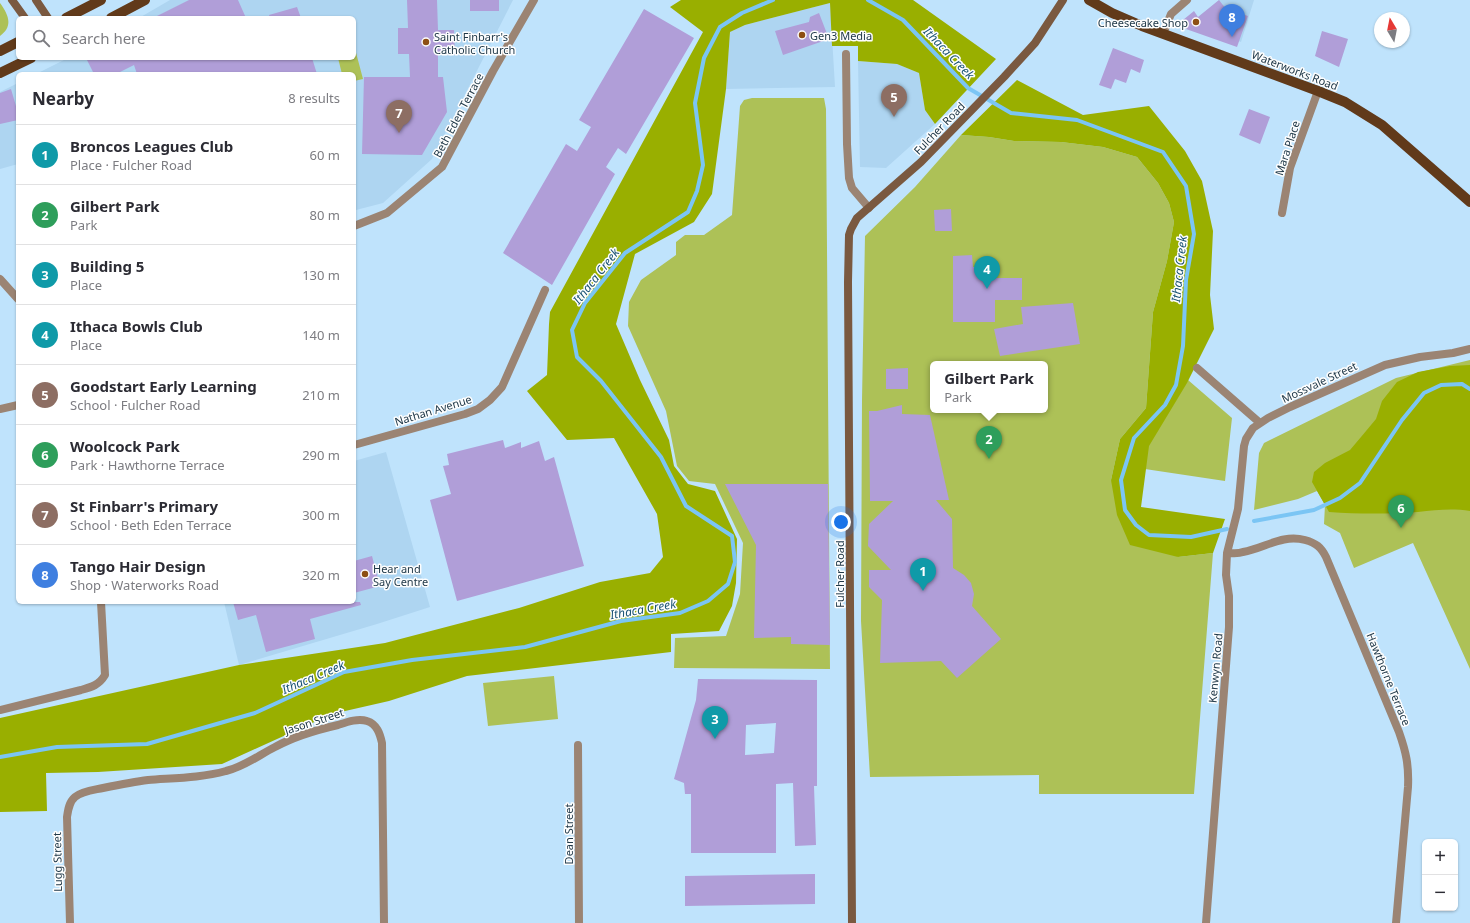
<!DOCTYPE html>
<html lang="en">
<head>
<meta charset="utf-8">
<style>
	:root { --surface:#fff; --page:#f7f7f7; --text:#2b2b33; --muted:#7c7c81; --line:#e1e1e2; --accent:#1a73e8 }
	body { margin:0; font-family:"Noto Sans",sans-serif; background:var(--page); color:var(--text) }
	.controls { position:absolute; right:12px; bottom:12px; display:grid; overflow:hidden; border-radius:6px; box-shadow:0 1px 3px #0004 }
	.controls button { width:36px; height:36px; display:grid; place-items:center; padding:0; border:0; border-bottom:1px solid var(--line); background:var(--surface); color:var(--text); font:20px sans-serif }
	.compass { position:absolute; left:1374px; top:12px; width:36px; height:36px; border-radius:50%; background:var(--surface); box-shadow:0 1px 3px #0004; rotate:350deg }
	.you { position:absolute; left:841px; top:522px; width:14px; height:14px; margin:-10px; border:3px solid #fff; border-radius:50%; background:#1a73e8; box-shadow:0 0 0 6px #1a73e833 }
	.badge { display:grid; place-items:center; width:26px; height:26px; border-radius:50%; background:var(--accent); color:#fff; font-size:13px; font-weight:700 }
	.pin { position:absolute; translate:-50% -33px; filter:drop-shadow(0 1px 2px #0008) }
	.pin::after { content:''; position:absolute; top:21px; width:14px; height:12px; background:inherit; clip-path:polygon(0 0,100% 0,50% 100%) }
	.popup { position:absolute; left:930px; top:361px; width:118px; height:52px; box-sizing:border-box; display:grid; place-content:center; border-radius:6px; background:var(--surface); filter:drop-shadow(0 1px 3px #0005); font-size:13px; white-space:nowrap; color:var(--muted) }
	.popup b { font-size:15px; color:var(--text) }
	.popup::after { content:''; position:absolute; left:50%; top:100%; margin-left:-8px; border:8px solid transparent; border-top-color:var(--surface) }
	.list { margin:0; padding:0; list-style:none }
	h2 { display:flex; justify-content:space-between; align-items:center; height:52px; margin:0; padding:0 16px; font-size:17px }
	h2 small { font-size:13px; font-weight:400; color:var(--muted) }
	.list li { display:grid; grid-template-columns:26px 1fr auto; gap:12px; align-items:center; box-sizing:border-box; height:60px; padding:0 16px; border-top:1px solid var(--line) }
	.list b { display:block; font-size:15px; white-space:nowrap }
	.list p { margin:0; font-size:13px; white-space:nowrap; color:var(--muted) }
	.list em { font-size:13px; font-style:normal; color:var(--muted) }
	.icon { flex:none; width:22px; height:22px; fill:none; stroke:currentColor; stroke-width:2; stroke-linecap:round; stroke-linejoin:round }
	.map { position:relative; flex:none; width:1470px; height:923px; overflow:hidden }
	.search { position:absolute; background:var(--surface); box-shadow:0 1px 3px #0004; left:16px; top:16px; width:340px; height:44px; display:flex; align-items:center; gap:10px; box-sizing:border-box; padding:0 14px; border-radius:6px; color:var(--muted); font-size:15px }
	.panel { position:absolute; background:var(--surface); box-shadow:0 1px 3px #0004; left:16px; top:72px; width:340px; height:532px; border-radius:6px }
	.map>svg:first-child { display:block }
</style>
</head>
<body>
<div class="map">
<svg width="1470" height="923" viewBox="0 0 1470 923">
	<rect width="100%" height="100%" fill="#bfe3fc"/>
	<!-- built -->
	<path fill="#aed5f1" d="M170,0h343l-81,159 -49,44 -27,7 -2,-8v-128h-318l32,-16h286v-40h-215z
		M1219,0h35l-13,42 -48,-17 -1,-3z
		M830,3l5,84 -109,2 4,-57 15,-7z
		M858,61l39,3 22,9 6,37 10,14 -49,44 -26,-1z
		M18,83v81l-18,5v-77z
		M386,452l44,155 -53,17 -138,41 -15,-63h130v-141z"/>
	<!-- green -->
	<path fill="#adc157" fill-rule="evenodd" d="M0,3c8,11 14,23 0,33z
		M354,45l9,34 -9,2v-7h-12l-4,-16h16z
		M752,98h72l2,11 4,560 -156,-1 1,-30 51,-2 14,-42 3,-51 -28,-59 -26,-3 -12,-15 -11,-55 -38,-85 1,-24 12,-22 35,-25v-13l9,-7h19l28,-20 8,-109 4,-6z
		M961,135l28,2 25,4 47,1 42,5 34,10 21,26 11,20 5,19 -7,39 -14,51 -7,96 -26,31 -9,41 67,77 35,-4 -19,241h-155v-19l-169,2 -9,-156 1,-221 3,-164 50,-49zM933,364h112v46h-112z
		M1470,360v309l-57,-126 -59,25 -14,-35 -16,-9 1,-19 -8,-14 -19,8 -44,11 5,-57 5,-10 132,-65z
		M1188,380l44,38 -7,63 -80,-12 3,-23z
		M554,676l4,43 -70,7 -5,-43z"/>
	<!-- forest -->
	<path fill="#99af00" d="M681,0h232l83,59 -61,65 -10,-14 -6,-37 -22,-9 -39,-3v-15h-26l-2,-43 -85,22 -15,7 -4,57 -14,105 -18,28 -59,32 -19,70 24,56 29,60 5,26 14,18 27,7 22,48 -1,44 -4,23 -13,25 -48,3v18l-204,24 -78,25 -57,13 -110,50 -124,8 -52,1 1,38 -47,1v-94l239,-53 146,-22 134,-35 81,-26 50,-9 13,-16 -6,-43 -43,-76 -47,2 -40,-49 20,-16 2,-51 1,-12 153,-280 -33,-25z
		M1017,80l66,35 66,-9 36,45 17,30 11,50 -3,64 4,34 -27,54 -38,63 -8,61 84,12 -12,34 -35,4 -48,-12 -13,-30 -6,-35 9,-41 26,-31 7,-96 14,-51 7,-39 -5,-19 -11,-20 -21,-26 -34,-10 -42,-5 -47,-1 -25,-4 -28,-2z
		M1470,365v146c-18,-3 -34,-1 -52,1 -30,2 -59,2 -89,0l-17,-30 2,-10 11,-9 25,-13 11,-13 15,-18 6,-18 15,-19 21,-10 32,-6z"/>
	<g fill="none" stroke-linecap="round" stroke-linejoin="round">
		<!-- stream -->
		<path stroke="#7bc5f4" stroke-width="4" d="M868,0l35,20 65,68 43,25 66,7 86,32 23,34 8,48 -8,46 -3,66 -7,39 -11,20 -31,33 -13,42 4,30 11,15 13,10 42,2 36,-8
			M1254,521l60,-11 26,-12 20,-15 42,-63 22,-27 17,-8 21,-1 8,5
			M0,757l57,-10 90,-3 108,-31 89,-41 68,-12 113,-13 96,-26 59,-8 28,-12 20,-17 7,-22 -3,-26 -46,-30 -25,-49 -60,-76 -24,-24 -5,-27 13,-27 40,-50 63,-41 9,-21 6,-26 -8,-62 9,-45 16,-31 22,-14 31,-13"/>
	</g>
	<!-- building -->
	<path fill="#b09ed8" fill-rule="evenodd" d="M189,0h49l8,18h-93z
		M407,0h30l1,30h16l1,25h-17v22h5l4,35 -25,43 -60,-1 2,-77h46l-1,-23h-11v-26h10z
		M470,0h29v11h-29z
		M1219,0l7,9 22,7 -11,31 -51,-18 -3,-9 11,-9 4,6z
		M297,7l4,11h-31l-1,-3z
		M644,9l50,29 -68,116 -8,-6 -12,19 9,7 -63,111 -49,-32 63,-109 11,7 14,-24 -12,-7z
		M819,13l10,26 -46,16 -8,-24 34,-9 1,-5z
		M1322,31l26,8 -9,28 -24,-11z
		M1113,48l31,12 -4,13 -9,-4 -5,14 -11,-4 -4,10 -12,-4z
		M86,58h226l5,16h-180l-3,-9 -18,9h-22z
		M11,89l7,24v7l-18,4v-31z
		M1249,109l21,8 -10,27 -21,-9z
		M951,209l1,22h-17l-1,-21z
		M972,255l1,12h5v11h44v22h-27v22h-42v-66z
		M1073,303l7,41 -80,12 -6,-27 29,-5 -2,-17z
		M908,368v21h-22v-20z
		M902,405v9l28,1 19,85h-13l16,19 1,49 11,7 7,8 3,11 -2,12 29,33 -44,39 -16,-17 -61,2 2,-63 -13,-13v-17h22l-23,-24 1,-22 24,-23h-23l-1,-90h8z
		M503,440l2,8 16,-6v6l18,-7 6,20 9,-4 30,109 -127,35 -27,-101 21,-6 -8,-28 6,-1 -2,-11z
		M725,484h103l2,161 -39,-1v-7l-37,1 2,-93z
		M372,556l8,30 -26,7v-32z
		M233,602h127l1,3 -51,14 5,20 -49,13 -10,-37 -18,5z
		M698,679l119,1v106h-3l2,59 -21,1 -2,-63 -17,1v69h-85v-59h-6l-1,-11 -10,-4 22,-79zM776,723l-2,30 -29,2 1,-30z
		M815,874v30l-130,2v-30z"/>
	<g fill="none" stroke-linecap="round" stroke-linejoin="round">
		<!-- street -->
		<path stroke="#9b8473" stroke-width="8" d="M1163,34l8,-20 16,-14
			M846,54l1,90 2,34 3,10 17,20
			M1282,213l8,-45 28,-77
			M354,226l33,-13 55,-46 51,-96 41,-71
			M0,279l18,20
			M1197,368l63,55
			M0,409l18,-4
			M354,445l111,-31 13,-5 12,-9 12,-13 43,-97
			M1227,553c6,0 11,1 16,-1 22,-4 39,-18 62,-12 11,3 16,7 21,17l73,175c7,20 10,33 9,55l-12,136
			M0,710l81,-20c11,-3 18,-5 24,-15l-4,-73
			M578,745l1,178
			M70,923l-3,-106c1,-7 2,-15 8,-20 7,-6 19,-7 28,-9 15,-3 30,-6 45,-8 26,-2 53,-2 78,-9 18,-4 33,-16 49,-24 20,-11 41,-17 63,-22 9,-3 20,-7 29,-4 10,3 13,13 15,22l2,180
			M1206,923l23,-296v-31l-3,-21 1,-22 11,-44 6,-63 2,-7 7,-11 15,-10 22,-11 95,-42 35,-8 33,-4 17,-4"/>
		<!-- secondary -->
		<path stroke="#7a5940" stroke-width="8" d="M12,0l13,18
			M36,0l12,18
			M852,923l-4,-641 1,-47 2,-6 6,-11 64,-56 83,-85 31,-34 28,-43"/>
		<!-- primary -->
		<path stroke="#613a1a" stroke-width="10" d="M1089,0l23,13 30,13 176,65 27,11 37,23 88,77
			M66,18l35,-18
			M111,18l34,-18
			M0,51l18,-9
			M0,73l31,-15"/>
	</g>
	<!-- markers -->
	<g fill="#8d4f14" stroke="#fefefe" stroke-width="1.5">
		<circle cx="1196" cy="22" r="4"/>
		<circle cx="802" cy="35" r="4"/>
		<circle cx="426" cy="42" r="4"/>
		<circle cx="365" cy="574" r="4"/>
	</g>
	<g text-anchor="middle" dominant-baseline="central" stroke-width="3" stroke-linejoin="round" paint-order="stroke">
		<!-- poi labels -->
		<g font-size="11" fill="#203949" stroke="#fefefe" text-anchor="start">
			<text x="1188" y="22" text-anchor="end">Cheesecake Shop</text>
			<text x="810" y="35">Gen3 Media</text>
			<text x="434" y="36">Saint Finbarr's<tspan x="434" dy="13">Catholic Church</tspan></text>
			<text x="373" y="568">Hear and<tspan x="373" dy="13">Say Centre</tspan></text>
		</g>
		<!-- street labels -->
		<g font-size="11" fill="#203949" stroke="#fefefe">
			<text transform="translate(1295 70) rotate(21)">Waterworks Road</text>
			<text transform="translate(458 115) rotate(-62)">Beth Eden Terrace</text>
			<text transform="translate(939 128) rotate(-46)">Fulcher Road</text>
			<text transform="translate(1287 148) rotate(-72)">Mara Place</text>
			<text transform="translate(1319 382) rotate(-25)">Mossvale Street</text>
			<text transform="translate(433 410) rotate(-17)">Nathan Avenue</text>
			<text transform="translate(839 574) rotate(-90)">Fulcher Road</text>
			<text transform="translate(1215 668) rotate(-85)">Kenwyn Road</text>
			<text transform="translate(1389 679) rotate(68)">Hawthorne Terrace</text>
			<text transform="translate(314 721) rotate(-18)">Jason Street</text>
			<text transform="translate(568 834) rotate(-90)">Dean Street</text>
			<text transform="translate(57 862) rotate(-91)">Lugg Street</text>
		</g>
		<!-- water labels -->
		<g font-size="12" font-style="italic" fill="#1a5373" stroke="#fefefe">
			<text transform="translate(949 53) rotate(46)">Ithaca Creek</text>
			<text transform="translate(1179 269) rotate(-84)">Ithaca Creek</text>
			<text transform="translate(596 276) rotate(-52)">Ithaca Creek</text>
			<text transform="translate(643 609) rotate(-10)">Ithaca Creek</text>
			<text transform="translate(313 677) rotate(-23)">Ithaca Creek</text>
		</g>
	</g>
</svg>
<div class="controls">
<button>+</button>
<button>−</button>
</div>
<svg class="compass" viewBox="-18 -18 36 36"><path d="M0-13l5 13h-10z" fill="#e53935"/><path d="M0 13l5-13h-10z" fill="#7c7c81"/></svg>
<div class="you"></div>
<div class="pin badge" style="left:923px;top:591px;background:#0f9aa8">1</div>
<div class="pin badge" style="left:989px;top:459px;background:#2e9e5b">2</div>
<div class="popup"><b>Gilbert Park</b>Park</div>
<div class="pin badge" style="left:715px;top:739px;background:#0f9aa8">3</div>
<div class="pin badge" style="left:987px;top:289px;background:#0f9aa8">4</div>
<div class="pin badge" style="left:894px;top:117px;background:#8d6e63">5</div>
<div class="pin badge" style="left:1401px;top:528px;background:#2e9e5b">6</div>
<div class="pin badge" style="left:399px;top:133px;background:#8d6e63">7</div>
<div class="pin badge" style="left:1232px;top:37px;background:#3f7fe0">8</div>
<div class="search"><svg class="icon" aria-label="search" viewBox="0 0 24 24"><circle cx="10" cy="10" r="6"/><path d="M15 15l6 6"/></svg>Search here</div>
<section class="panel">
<h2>Nearby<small>8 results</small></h2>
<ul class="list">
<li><span class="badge" style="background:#0f9aa8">1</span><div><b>Broncos Leagues Club</b><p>Place · Fulcher Road</p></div><em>60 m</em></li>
<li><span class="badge" style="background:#2e9e5b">2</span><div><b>Gilbert Park</b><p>Park</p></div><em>80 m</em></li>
<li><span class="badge" style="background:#0f9aa8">3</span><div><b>Building 5</b><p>Place</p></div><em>130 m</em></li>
<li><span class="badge" style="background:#0f9aa8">4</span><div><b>Ithaca Bowls Club</b><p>Place</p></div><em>140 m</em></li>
<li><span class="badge" style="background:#8d6e63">5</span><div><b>Goodstart Early Learning</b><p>School · Fulcher Road</p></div><em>210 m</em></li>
<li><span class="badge" style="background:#2e9e5b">6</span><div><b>Woolcock Park</b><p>Park · Hawthorne Terrace</p></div><em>290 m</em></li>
<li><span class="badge" style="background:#8d6e63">7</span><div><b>St Finbarr's Primary</b><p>School · Beth Eden Terrace</p></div><em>300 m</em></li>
<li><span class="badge" style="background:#3f7fe0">8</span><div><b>Tango Hair Design</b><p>Shop · Waterworks Road</p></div><em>320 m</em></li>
</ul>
</section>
</div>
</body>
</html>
